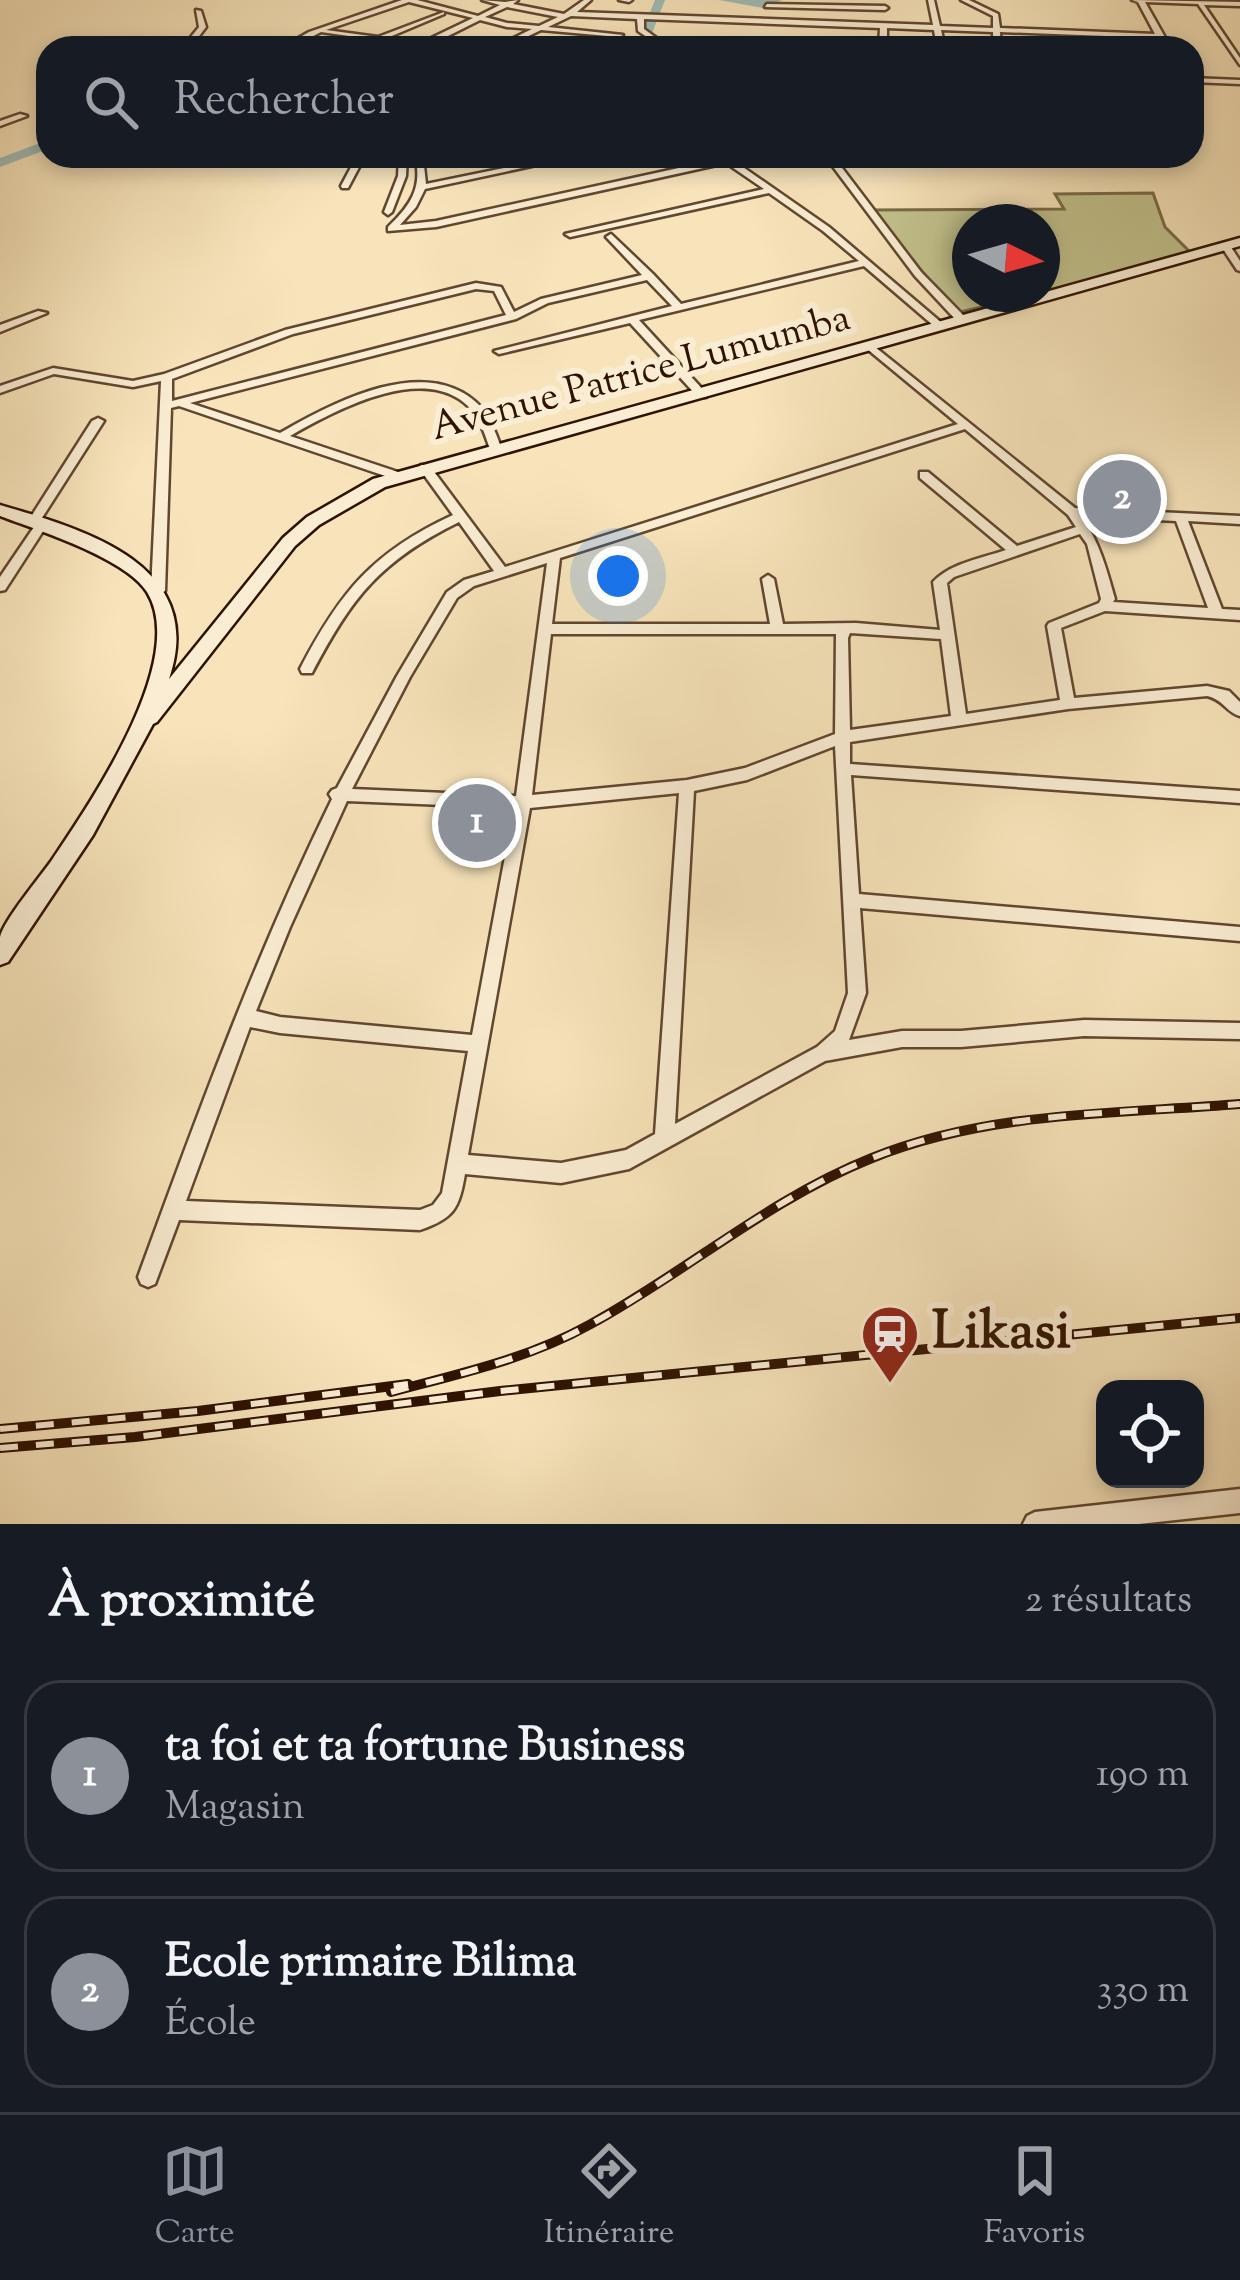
<!DOCTYPE html>
<html lang="fr">
<head>
<meta charset="utf-8">
<style>
	:root { --surface:#171b24; --page:#242831; --text:#f1f3f6; --muted:#9ea1a6; --line:#363941; --accent:#8c9099 }
	body { margin:0; font-family:"Sorts Mill Goudy",serif; background:var(--page); color:var(--text) }
	.controls { position:absolute; right:36px; bottom:36px; display:grid; overflow:hidden; border-radius:24px; box-shadow:0 6px 18px #0003 }
	.controls button { width:108px; height:108px; display:grid; place-items:center; padding:0; border:0; border-bottom:3px solid var(--line); background:var(--surface); color:var(--text); font:60px sans-serif }
	.compass { position:absolute; left:952px; top:204px; width:108px; height:108px; border-radius:50%; background:var(--surface); box-shadow:0 6px 18px #0003; rotate:95deg }
	.you { position:absolute; left:618px; top:576px; width:42px; height:42px; margin:-30px; border:9px solid #fff; border-radius:50%; background:#1a73e8; box-shadow:0 0 0 18px #1a73e833 }
	.badge { display:grid; place-items:center; width:78px; height:78px; border-radius:50%; background:var(--accent); color:#fff; font-size:39px; font-weight:700 }
	.pin { position:absolute; translate:-50% -50%; border:6px solid #fff; box-shadow:0 3px 12px #0006 }
	.list { margin:0; padding:0; list-style:none }
	h2 { display:flex; justify-content:space-between; align-items:center; height:156px; margin:0; padding:0 48px; font-size:51px }
	h2 small { font-size:39px; font-weight:400; color:var(--muted) }
	.list li { display:grid; grid-template-columns:78px 1fr auto; gap:36px; align-items:center; box-sizing:border-box; height:192px; margin:0 24px 24px; padding:0 24px; border:3px solid var(--line); border-radius:36px }
	.list b { display:block; font-size:45px; white-space:nowrap }
	.list p { margin:0; font-size:39px; white-space:nowrap; color:var(--muted) }
	.list em { font-size:39px; font-style:normal; color:var(--muted) }
	.icon { flex:none; width:66px; height:66px; fill:none; stroke:currentColor; stroke-width:2; stroke-linecap:round; stroke-linejoin:round }
	.map { position:relative; flex:none; width:1240px; height:1524px; overflow:hidden }
	.search { position:absolute; background:var(--surface); box-shadow:0 6px 18px #0003; left:36px; right:36px; top:36px; height:132px; display:flex; align-items:center; gap:30px; box-sizing:border-box; padding:0 42px; border-radius:36px; color:var(--muted); font-size:45px }
	.sheet { height:588px; background:var(--surface) }
	nav { display:flex; justify-content:space-around; align-items:center; box-sizing:border-box; height:168px; border-top:3px solid var(--line); background:var(--surface); font-size:33px; color:var(--muted) }
	nav a { display:grid; justify-items:center; gap:6px }
	nav .on { color:var(--accent) }
	.map>svg:first-child { display:block }
</style>
</head>
<body>
<div class="map">
<svg width="1240" height="1524" viewBox="0 0 1240 1524">
	<rect width="100%" height="100%" fill="#f7e4bb"/>
	<filter id="stains"><feTurbulence type="fractalNoise" baseFrequency=".00167" numOctaves="4"/><feColorMatrix values="0 0 0 0 .2 0 0 0 0 .09 0 0 0 0 .02 0 0 0 .5 -.17"/></filter>
	<radialGradient id="worn" r=".72"><stop offset=".6" stop-color="#630" stop-opacity="0"/><stop offset="1" stop-color="#630" stop-opacity=".3"/></radialGradient>
	<!-- green -->
	<path fill="#c2c28d" stroke="#786a46" stroke-width="3" d="M1153,193l12,34 29,29 -152,36v-70h-72v72h66l-80,19 -84,-103 192,-1 -9,-15z"/>
	<g fill="none" stroke-linecap="round" stroke-linejoin="round">
		<!-- river -->
		<path fill="#9fbdb7" fill-rule="evenodd" d="M655,0h10l-16,41 -39,7 30,-11z
			M719,0h63l-19,8z
			M48,140v9l-48,18v-9z"/>
		<defs>
			<path id="street" d="M402,0h15l61,16 22,-11 -18,-5 23,2 13,-2 -5,4 51,10 20,-14h7l-14,12 356,13 -5,-25h6l6,26 53,2v-12l-32,-16h8l29,14 2,14 155,6 -17,-32 -6,-2 108,2v4l-36,-1 36,53v7l-42,-61 -53,-2 26,46h-8l-5,-10 -158,-6 1,16h-8v-16l-52,-2 4,18h-8l-3,-18 -47,-2v20h-8l1,-20 -236,-9v10l18,13 153,4 4,2 -159,-2 -22,-15 -1,-12 -66,-3 -23,11 75,8 -4,2 -78,-7 -38,18h-10l39,-19 -25,-2 -27,-7 -48,24 22,4h-21l-112,-16 -31,16h-9l28,-16zM409,2l64,16 -50,24 -36,-4 57,-24v-2l-66,25 -52,-7zM507,7l51,10 -19,9 -32,-3 -22,-6z
				M619,0h13l-3,2z
				M767,4l118,2 3,2 -3,2 -120,-3z
				M196,10l5,1 5,16 -16,21h-8l17,-21z
				M239,39l6,1 -10,8h-8z
				M1192,78l48,2v4l-48,-2z
				M20,114l7,2 -27,10v-5z
				M310,156h36c-8,5 -28,5 -36,0z
				M357,156h8l-17,32h-6l-1,-2z
				M399,156h8l-1,20 -14,36 -4,3 -4,-3 14,-36z
				M415,156h8l3,28 136,-28h16l-153,33 -9,18 -16,18 36,-4 284,-62 -2,-3h9l102,71 114,97 -9,2 -70,-60 -225,54 67,73v4h-8l-68,-74 -131,31 -5,-3 178,-45 -25,-26 -99,23 -32,16 -326,84 90,30c52,-30 148,-82 201,-26 10,11 15,28 21,42l-2,2 -4,1 -6,-3c-4,-11 -8,-25 -15,-35 -43,-57 -139,-4 -185,22l111,37v6l-4,1 -218,-74 -8,2 -6,183 -7,4 -5,-1 -2,-3 10,-210 -28,6 -79,-13 -54,19v-7l53,-18 80,13 31,-7 121,-44 191,-47 25,4 13,25 27,-13 101,-24 -34,-36 -2,-2 5,-3 42,40 28,30 178,-43 -36,-30 -54,-38 -199,44 -5,-3 199,-45 -38,-26 -290,64 -48,4v-4c22,-21 35,-39 27,-71zM476,289l18,2 12,24 -334,86v-22l121,-45z
				M825,156h8l88,116 43,44v4h-8l-41,-44z
				M1226,243l3,1 11,17v10l-3,-1 -16,-24z
				M38,311l9,2 -47,19v-7z
				M870,343l205,165 165,8v8l-52,-3 34,88 18,1v10l-135,-9 -44,17 13,70 133,-12 22,5 11,11v14c-14,-4 -16,-16 -33,-20l-139,13 -218,33v22l390,27v12l-389,-28 8,119 381,33v14l-380,-33 6,85 -17,47 53,-9h59l123,-11 156,3v16l-156,-3 -123,11h-59l-77,14 -196,108 -68,14 -96,-9c-6,35 -11,44 -45,56l-241,-10 -24,64 -7,3 -7,-3 -3,-7c59,-162 118,-323 194,-478l-3,-5 3,-4 5,-2 60,-112 50,-84 17,-12 30,-9 -35,-49c-79,39 -107,75 -147,151h-10l-2,-4c40,-77 73,-117 153,-154l-34,-47 2,-3h8l76,102 453,-143 -92,-76v-4zM965,429l103,86 8,12 -59,19 -89,-74h-8v6l86,72c-24,8 -55,13 -73,32l7,48 -84,-7 -73,1 -9,-45 -6,-4 -6,4 8,45h-218l8,-66zM1081,516l95,5 32,87 -95,-6 2,-3c-9,-32 -16,-58 -34,-83zM1080,534l7,10 14,55 -2,4 -50,20 -2,3 13,74 -94,14 -19,-131 7,-6zM547,563l-31,233 -164,-7 58,-112 47,-79 17,-12zM850,633l91,6 10,77 -101,14 -2,-92zM551,634h285l-1,100 -90,34 -58,12 -155,15zM835,746l13,247 -13,38 -18,16 -142,77 19,-333 53,-11zM679,793l-24,341 -29,16 -65,13 -93,-8 62,-347zM347,801l167,7 -42,227 -192,-18 -24,-6 34,-84zM250,1027l30,6 188,18 -26,142 -9,12 -13,5 -234,-9z
				M98,418l6,3 -64,100 7,4 -42,65 -5,1v-14l34,-50 -7,-4 65,-102z
				M1240,1489v24l-101,11h-116l4,-8 8,-4z"/>
			<path id="secondary" d="M1240,238v8l-855,241 -66,38 -24,21 -138,176 -4,2 -60,111 -85,127 -8,3c0,-9 0,-20 0,-28 4,-17 40,-60 52,-77 38,-57 137,-200 95,-268 -21,-34 -110,-62 -147,-76v-11c86,25 208,60 169,174l114,-141 24,-21 66,-38z"/>
		</defs>
		<!-- street casing -->
		<use href="#street" stroke="#61472f" stroke-width="5"/>
		<!-- secondary casing -->
		<use href="#secondary" stroke="#2f1300" stroke-width="5"/>
		<!-- street -->
		<use href="#street" fill="#faedd3" fill-rule="evenodd"/>
		<!-- secondary -->
		<use href="#secondary" fill="#faedd3" fill-rule="evenodd"/>
		<defs>
			<path id="rail" d="M391,1392c67,-18 137,-33 198,-67 96,-52 180,-126 283,-167 116,-47 245,-44 368,-54
				M0,1429l198,-18 210,-27
				M0,1448l135,-11 365,-46 740,-73"/>
		</defs>
		<!-- rail casing -->
		<use href="#rail" stroke="#2f1300" stroke-width="10"/>
		<!-- rail -->
		<use href="#rail" stroke="#faedd3" stroke-width="6" stroke-dasharray="18" stroke-linecap="butt"/>
	</g>
	<!-- icons -->
	<defs>
		<symbol id="station-pin" viewBox="-11 -11 22 30"><path d="M0 17L-7.5 6A9.5 9.5 0 1 1 7.5 6Z" fill="#8f2418" stroke="#faedd3"/><path d="M-3-6H3Q5-6 5-4V2Q5 4 3 4L4.5 6H3L1.5 4h-3L-3 6H-4.5L-3 4Q-5 4-5 2V-4Q-5-6-3-6ZM-3.5-4v3h7v-3ZM-3.5 1v1.5H-2V1ZM2 1v1.5H3.5V1Z" fill="#fff"/></symbol>
	</defs>
	<g fill-rule="evenodd">
		<use href="#station-pin" x="857" y="1301" width="66" height="90"/>
	</g>
	<g text-anchor="middle" dominant-baseline="central" stroke-width="12" stroke-linejoin="round" paint-order="stroke">
		<!-- far-street labels -->
		<g font-size="39" fill="#2f1300" stroke="#faedd3">
			<text transform="translate(641 375) rotate(-15)">Avenue Patrice Lumumba</text>
		</g>
		<!-- near-poi labels -->
		<g font-size="54" font-weight="bold" fill="#2f1300" stroke="#faedd3" text-anchor="start">
			<text x="932" y="1334">Likasi</text>
		</g>
	</g>
	<rect width="100%" height="100%" filter="url(#stains)"/>
	<rect width="100%" height="100%" fill="url(#worn)"/>
</svg>
<div class="controls">
<button><svg class="icon" aria-label="locate" viewBox="0 0 24 24"><circle cx="12" cy="12" r="6"/><path d="M12 2v4M12 18v4M2 12h4M18 12h4"/></svg></button>
</div>
<svg class="compass" viewBox="-18 -18 36 36"><path d="M0-13l5 13h-10z" fill="#e53935"/><path d="M0 13l5-13h-10z" fill="#9ea1a6"/></svg>
<div class="you"></div>
<div class="pin badge" style="left:477px;top:823px">1</div>
<div class="pin badge" style="left:1122px;top:499px">2</div>
<div class="search"><svg class="icon" aria-label="search" viewBox="0 0 24 24"><circle cx="10" cy="10" r="6"/><path d="M15 15l6 6"/></svg>Rechercher</div>
</div>
<section class="sheet">
<h2>À proximité<small>2 résultats</small></h2>
<ul class="list">
<li><span class="badge">1</span><div><b>ta foi et ta fortune Business</b><p>Magasin</p></div><em>190 m</em></li>
<li><span class="badge">2</span><div><b>Ecole primaire Bilima</b><p>École</p></div><em>330 m</em></li>
</ul>
</section>
<nav>
<a class="on"><svg class="icon" aria-label="map" viewBox="0 0 24 24"><path d="M3 6l6-2 6 2 6-2v14l-6 2-6-2-6 2zM9 4v14M15 6v14"/></svg>Carte</a>
<a><svg class="icon" aria-label="directions" viewBox="0 0 24 24"><path d="M12 3l9 9-9 9-9-9zM9 14v-3h6M13 9l2 2-2 2"/></svg>Itinéraire</a>
<a><svg class="icon" aria-label="saved" viewBox="0 0 24 24"><path d="M7 4h10v16l-5-4-5 4z"/></svg>Favoris</a>
</nav>
</body>
</html>
